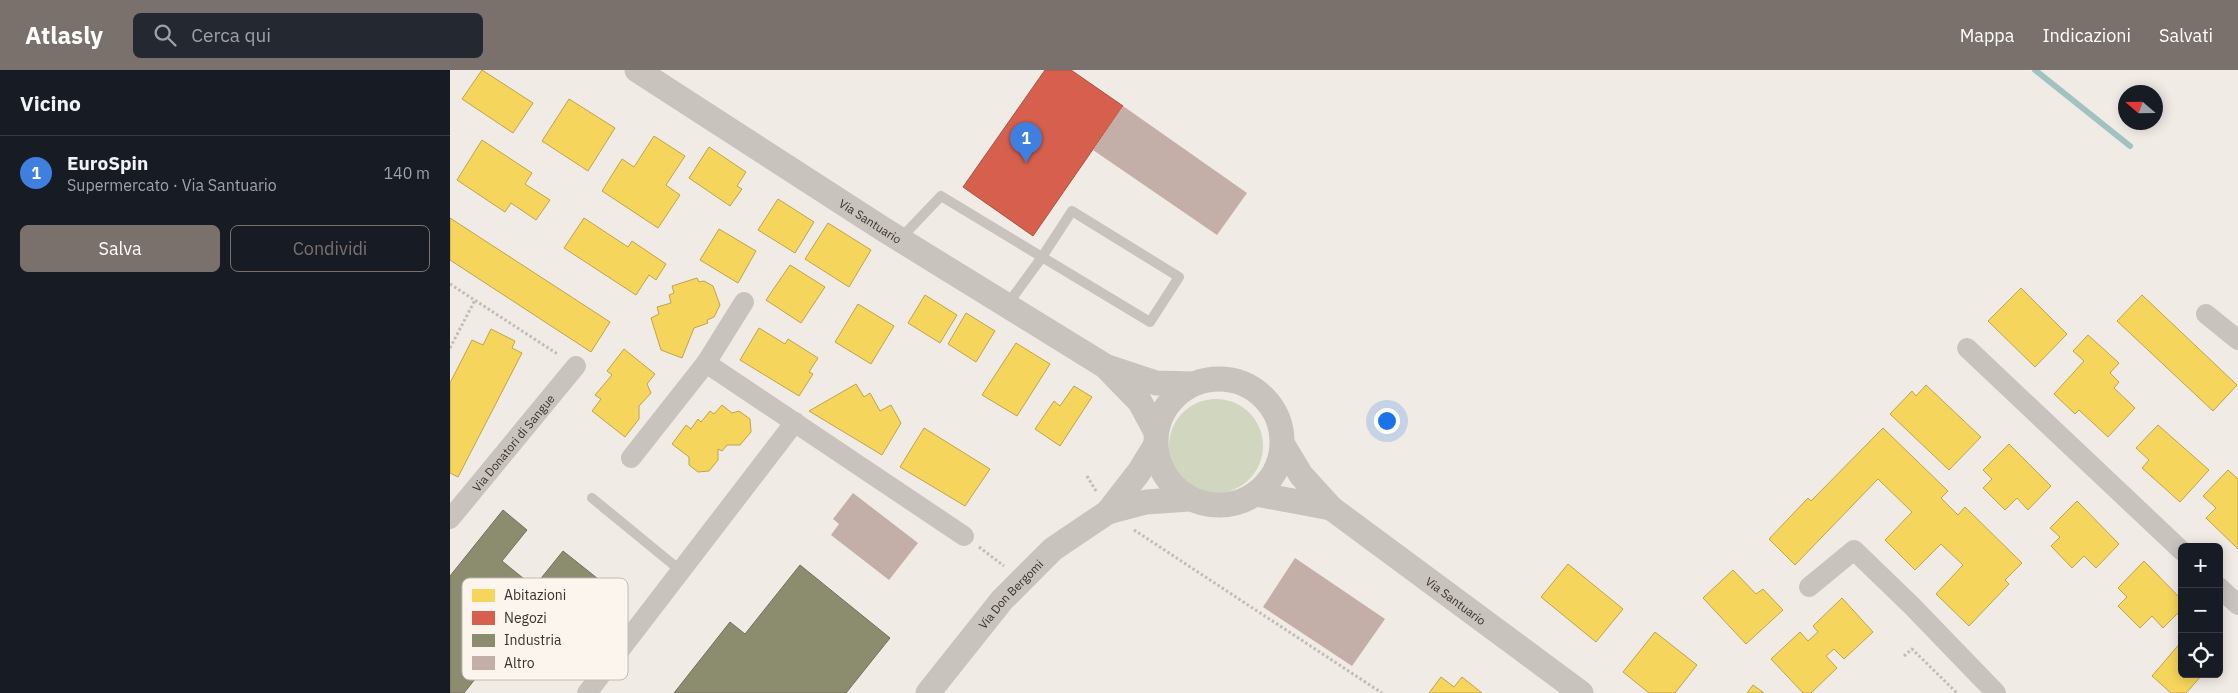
<!DOCTYPE html>
<html lang="it">
<head>
<meta charset="utf-8">
<style>
	:root { --surface:#171b24; --page:#242831; --text:#f1f3f6; --muted:#9ea1a6; --line:#363941; --accent:#7a716c }
	body { margin:0; font-family:"IBM Plex Sans",sans-serif; background:var(--page); color:var(--text) }
	.controls { position:absolute; right:15px; bottom:15px; display:grid; overflow:hidden; border-radius:8px; box-shadow:0 2px 12px #0003 }
	.controls button { width:45px; height:45px; display:grid; place-items:center; padding:0; border:0; border-bottom:1px solid var(--line); background:var(--surface); color:var(--text); font:25px sans-serif }
	.compass { position:absolute; left:1668px; top:15px; width:45px; height:45px; border-radius:50%; background:var(--surface); box-shadow:0 2px 12px #0003; rotate:290deg }
	.you { position:absolute; left:936px; top:350px; width:18px; height:18px; margin:-12px; border:4px solid #fff; border-radius:50%; background:#1a73e8; box-shadow:0 0 0 8px #1a73e833 }
	.badge { display:grid; place-items:center; width:32px; height:32px; border-radius:50%; background:var(--accent); color:#fff; font-size:16px; font-weight:700 }
	.pin { position:absolute; translate:-50% -41px; filter:drop-shadow(0 1px 2px #0008) }
	.pin::after { content:''; position:absolute; top:26px; width:18px; height:15px; background:inherit; clip-path:polygon(0 0,100% 0,50% 100%) }
	.list { margin:0; padding:0; list-style:none }
	h2 { display:flex; justify-content:space-between; align-items:center; height:65px; margin:0; padding:0 20px; font-size:21px }
	h2 small { font-size:16px; font-weight:400; color:var(--muted) }
	.list li { display:grid; grid-template-columns:32px 1fr auto; gap:15px; align-items:center; box-sizing:border-box; height:75px; padding:0 20px; border-top:1px solid var(--line) }
	.list b { display:block; font-size:19px; white-space:nowrap }
	.list p { margin:0; font-size:16px; white-space:nowrap; color:var(--muted) }
	.list em { font-size:16px; font-style:normal; color:var(--muted) }
	.actions { display:flex; gap:10px; padding:15px 20px }
	.actions a { flex:1; padding:11px 0; border:1px solid var(--accent); border-radius:8px; text-align:center; font-size:18px; color:var(--accent) }
	.actions .main { background:var(--accent); color:#fff }
	.icon { flex:none; width:28px; height:28px; fill:none; stroke:currentColor; stroke-width:2; stroke-linecap:round; stroke-linejoin:round }
	.map { position:relative; flex:none; width:1788px; height:623px; overflow:hidden }
	header { display:flex; align-items:center; gap:30px; box-sizing:border-box; height:70px; padding:0 25px; background:var(--accent); color:#fff }
	header strong { font-size:24px }
	nav { display:flex; gap:28px; margin-inline-start:auto; font-size:18px }
	.search { width:350px; height:45px; background:var(--page); display:flex; align-items:center; gap:12px; box-sizing:border-box; padding:0 18px; border-radius:8px; color:var(--muted); font-size:19px }
	main { display:flex }
	aside { flex:1; background:var(--surface) }
	.map>svg:first-child { display:block }
</style>
</head>
<body>
<header>
<strong>Atlasly</strong>
<div class="search"><svg class="icon" aria-label="search" viewBox="0 0 24 24"><circle cx="10" cy="10" r="6"/><path d="M15 15l6 6"/></svg>Cerca qui</div>
<nav><a>Mappa</a><a>Indicazioni</a><a>Salvati</a></nav>
</header>
<main>
<aside>
<h2>Vicino<small></small></h2>
<ul class="list">
<li><span class="badge" style="background:#3f7fe0">1</span><div><b>EuroSpin</b><p>Supermercato · Via Santuario</p></div><em>140 m</em></li>
</ul>
<div class="actions"><a class="main">Salva</a><a>Condividi</a></div>
</aside>
<div class="map">
<svg width="1788" height="623" viewBox="0 0 1788 623">
	<rect width="100%" height="100%" fill="#f0ebe5"/>
	<!-- green -->
	<path fill="#d1d6bf" d="M719 376a47 47 0 1 1 94 0a47 47 0 1 1-94 0Z"/>
	<!-- homes -->
	<path fill="#f6d55c" stroke="#bea44d" d="M32,0l51,33 -20,30 -51,-34z
		M119,29l46,29 -27,43 -46,-30z
		M204,66l31,20 -19,29 14,10 -22,33 -56,-37 20,-32 12,8z
		M32,70l50,33 -7,11 25,16 -14,20 -25,-17 -6,9 -48,-32z
		M259,77l37,25 -9,14 5,3 -12,17 -41,-28z
		M328,129l36,23 -19,31 -37,-23z
		M0,148l160,104 -19,30 -141,-92z
		M134,148l44,29 4,-6 34,23 -10,16 -7,-5 -13,20 -72,-47z
		M378,153l43,27 -22,37 -44,-28z
		M269,159l37,22 -18,32 -38,-23z
		M340,195l35,22 -24,36 -35,-23z
		M247,208l2,4 5,-1 9,5 7,19 -6,12 -7,3 1,3 -14,5 -12,30 -21,-8 -10,-32 8,-4 -2,-7 14,-4 -2,-8 5,-2 -2,-7z
		M1571,218l46,46 -32,33 -47,-46z
		M475,225l32,20 -17,28 -32,-20z
		M1692,225l95,90 -24,26 -96,-90z
		M408,234l36,22 -23,38 -36,-22z
		M516,243l29,18 -19,31 -28,-18z
		M309,258l26,16 3,-5 30,19 -9,14 4,2 -14,22 -59,-36z
		M41,259l24,12 -3,7 10,5 -64,124 -8,-4v-90l22,-43 11,5z
		M1638,265l31,28 -9,10 9,9 -5,6 21,20 -27,29 -29,-27 -4,4 -21,-20 30,-33 -11,-10z
		M566,273l34,21 -33,52 -35,-21z
		M174,279l31,25 -8,10 4,9 -12,13v13l-14,18 -33,-26 9,-12 -6,-4 17,-20 -5,-4z
		M406,314l8,13 6,-4 10,18 11,-6 10,18 -19,32 -73,-44z
		M1476,315l55,52 -32,33 -59,-56 22,-23 4,5z
		M624,316l18,11 -32,49 -25,-17 19,-28 6,5z
		M272,335l10,8 7,-2 11,8 1,13 -11,13h-13l-5,6 -4,-2v11l-9,11 -11,1 -9,-7v-8l-17,-13 14,-19 5,4 7,-10 3,3 9,-11 4,3z
		M1708,355l51,45 -29,32 -38,-34 7,-8 -13,-12z
		M474,358l66,41 -25,37 -65,-39z
		M1433,358l65,63 -7,7 17,17 7,-8 57,56 -17,17 4,4 -40,42 -33,-32 27,-29 -22,-21 -26,26 -30,-30 27,-28 -34,-33 -83,86 -26,-26 39,-41 3,3z
		M1559,374l42,42 -23,24 -11,-12 -12,12 -22,-22 9,-9 -9,-9z
		M1778,400l10,9v70l-32,-31 10,-10 -13,-12z
		M1627,431l42,43 -23,24 -12,-12 -12,12 -21,-22 9,-9 -10,-9z
		M1694,491l38,39v9l-19,19 -11,-12 -12,12 -22,-22 9,-9 -9,-9z
		M1118,494l55,45 -27,33 -55,-45z
		M1283,500l23,24 7,-5 20,21 -37,34 -43,-46z
		M1392,528l31,34 -29,27 -10,-10 -8,7 11,12 -26,25h-8l-32,-34 29,-27 8,9 10,-9 -5,-6z
		M1205,562l42,33 -22,28h-26l-26,-21z
		M1732,571v33h21l-17,19h-15l-19,-17z
		M991,607l13,10 8,-10 20,16h-53z
		M1303,615l11,8h-17z"/>
	<!-- shops -->
	<path fill="#d6604d" stroke="#a85243" d="M595,0h26l52,36 -90,130 -70,-49z"/>
	<!-- industry -->
	<path fill="#8c8c6e" stroke="#74705a" d="M53,440l24,20 -25,31 32,26 29,-36 49,39 -71,88 -40,-32 -37,47h-14v-117z
		M350,495l90,73 -44,55h-172l56,-71 15,12z"/>
	<g fill="none" stroke-linecap="round" stroke-linejoin="round">
		<!-- stream -->
		<path stroke="#a1c2c1" stroke-width="6" d="M1585,0l95,76"/>
	</g>
	<!-- building -->
	<path fill="#c3afa7" d="M673,36l124,87 -30,42 -124,-85z
		M403,423l65,50 -29,37 -58,-45 8,-11 -6,-5z
		M845,488l90,61 -33,47 -89,-59z"/>
	<g fill="none" stroke-linecap="round" stroke-linejoin="round">
		<!-- path -->
		<path stroke="#c2bbb6" stroke-width="3" stroke-dasharray="2.5 2.5" stroke-linecap="butt" d="M0,214l109,71
			M0,278l25,-48
			M637,406l9,15
			M684,460l248,163
			M529,477l25,19
			M1454,586l8,-7 45,44"/>
		<!-- service -->
		<path stroke="#c9c3be" stroke-width="10" d="M450,169l41,-43 101,61 30,-46 107,66 -29,45 -108,-65 -35,48
			M142,428l89,73"/>
		<!-- minor -->
		<g stroke="#c9c3be" stroke-width="20">
			<path d="M1756,244l32,26"/>
			<path d="M1517,278l215,203"/>
			<path d="M256,293l38,-61"/>
			<path d="M181,388l75,-95 258,173"/>
			<path id="s1" d="M0,449l126,-153"/>
			<path d="M1359,517l45,-37 58,56 84,87"/>
			<path d="M1769,517l19,18"/>
			<path d="M137,623l208,-271"/>
		</g>
		<!-- tertiary -->
		<g stroke="#c9c3be" stroke-width="25">
			<path id="s2" d="M187,0l246,159 222,137 35,36 16,30"/>
			<path d="M658,297l48,16 37,1"/>
			<circle cx="769" cy="372" r="63"/>
			<path id="s3" d="M833,375l18,30 30,33 250,185"/>
			<path d="M806,424l75,14"/>
			<path d="M658,442l38,-10 43,-3"/>
			<path id="s4" d="M478,623l74,-93 51,-51 55,-37 31,-40 16,-26"/>
		</g>
	</g>
	<g text-anchor="middle" dominant-baseline="central" stroke-width="5" stroke-linejoin="round" paint-order="stroke">
		<!-- street labels -->
		<g font-size="12" fill="#3b302b" stroke="#fbf5ee">
			<text stroke="none"><textPath href="#s2" startOffset="278">Via Santuario</textPath></text>
			<text stroke="none"><textPath href="#s1" startOffset="99">Via Donatori di Sangue</textPath></text>
			<text stroke="none"><textPath href="#s4" startOffset="129">Via Don Bergomi</textPath></text>
			<text stroke="none"><textPath href="#s3" startOffset="235">Via Santuario</textPath></text>
		</g>
	</g>
	<!-- legend -->
	<rect x="12" y="508" width="166" height="102" rx="8" fill="#fbf5ee" stroke="#c1bab4" stroke-width="1"/>
	<rect x="22" y="519" width="23" height="13" fill="#f6d55c"/>
	<rect x="22" y="541" width="23" height="14" fill="#d6604d"/>
	<rect x="22" y="564" width="23" height="13" fill="#8c8c6e"/>
	<rect x="22" y="586" width="23" height="14" fill="#c3afa7"/>
	<g font-size="14" fill="#3b302b">
		<text x="54" y="530">Abitazioni</text>
		<text x="54" y="553">Negozi</text>
		<text x="54" y="575">Industria</text>
		<text x="54" y="598">Altro</text>
	</g>
</svg>
<div class="controls">
<button>+</button>
<button>−</button>
<button><svg class="icon" aria-label="locate" viewBox="0 0 24 24"><circle cx="12" cy="12" r="6"/><path d="M12 2v4M12 18v4M2 12h4M18 12h4"/></svg></button>
</div>
<svg class="compass" viewBox="-18 -18 36 36"><path d="M0-13l5 13h-10z" fill="#e53935"/><path d="M0 13l5-13h-10z" fill="#9ea1a6"/></svg>
<div class="you"></div>
<div class="pin badge" style="left:576px;top:93px;background:#3f7fe0">1</div>
</div>
</main>
</body>
</html>
